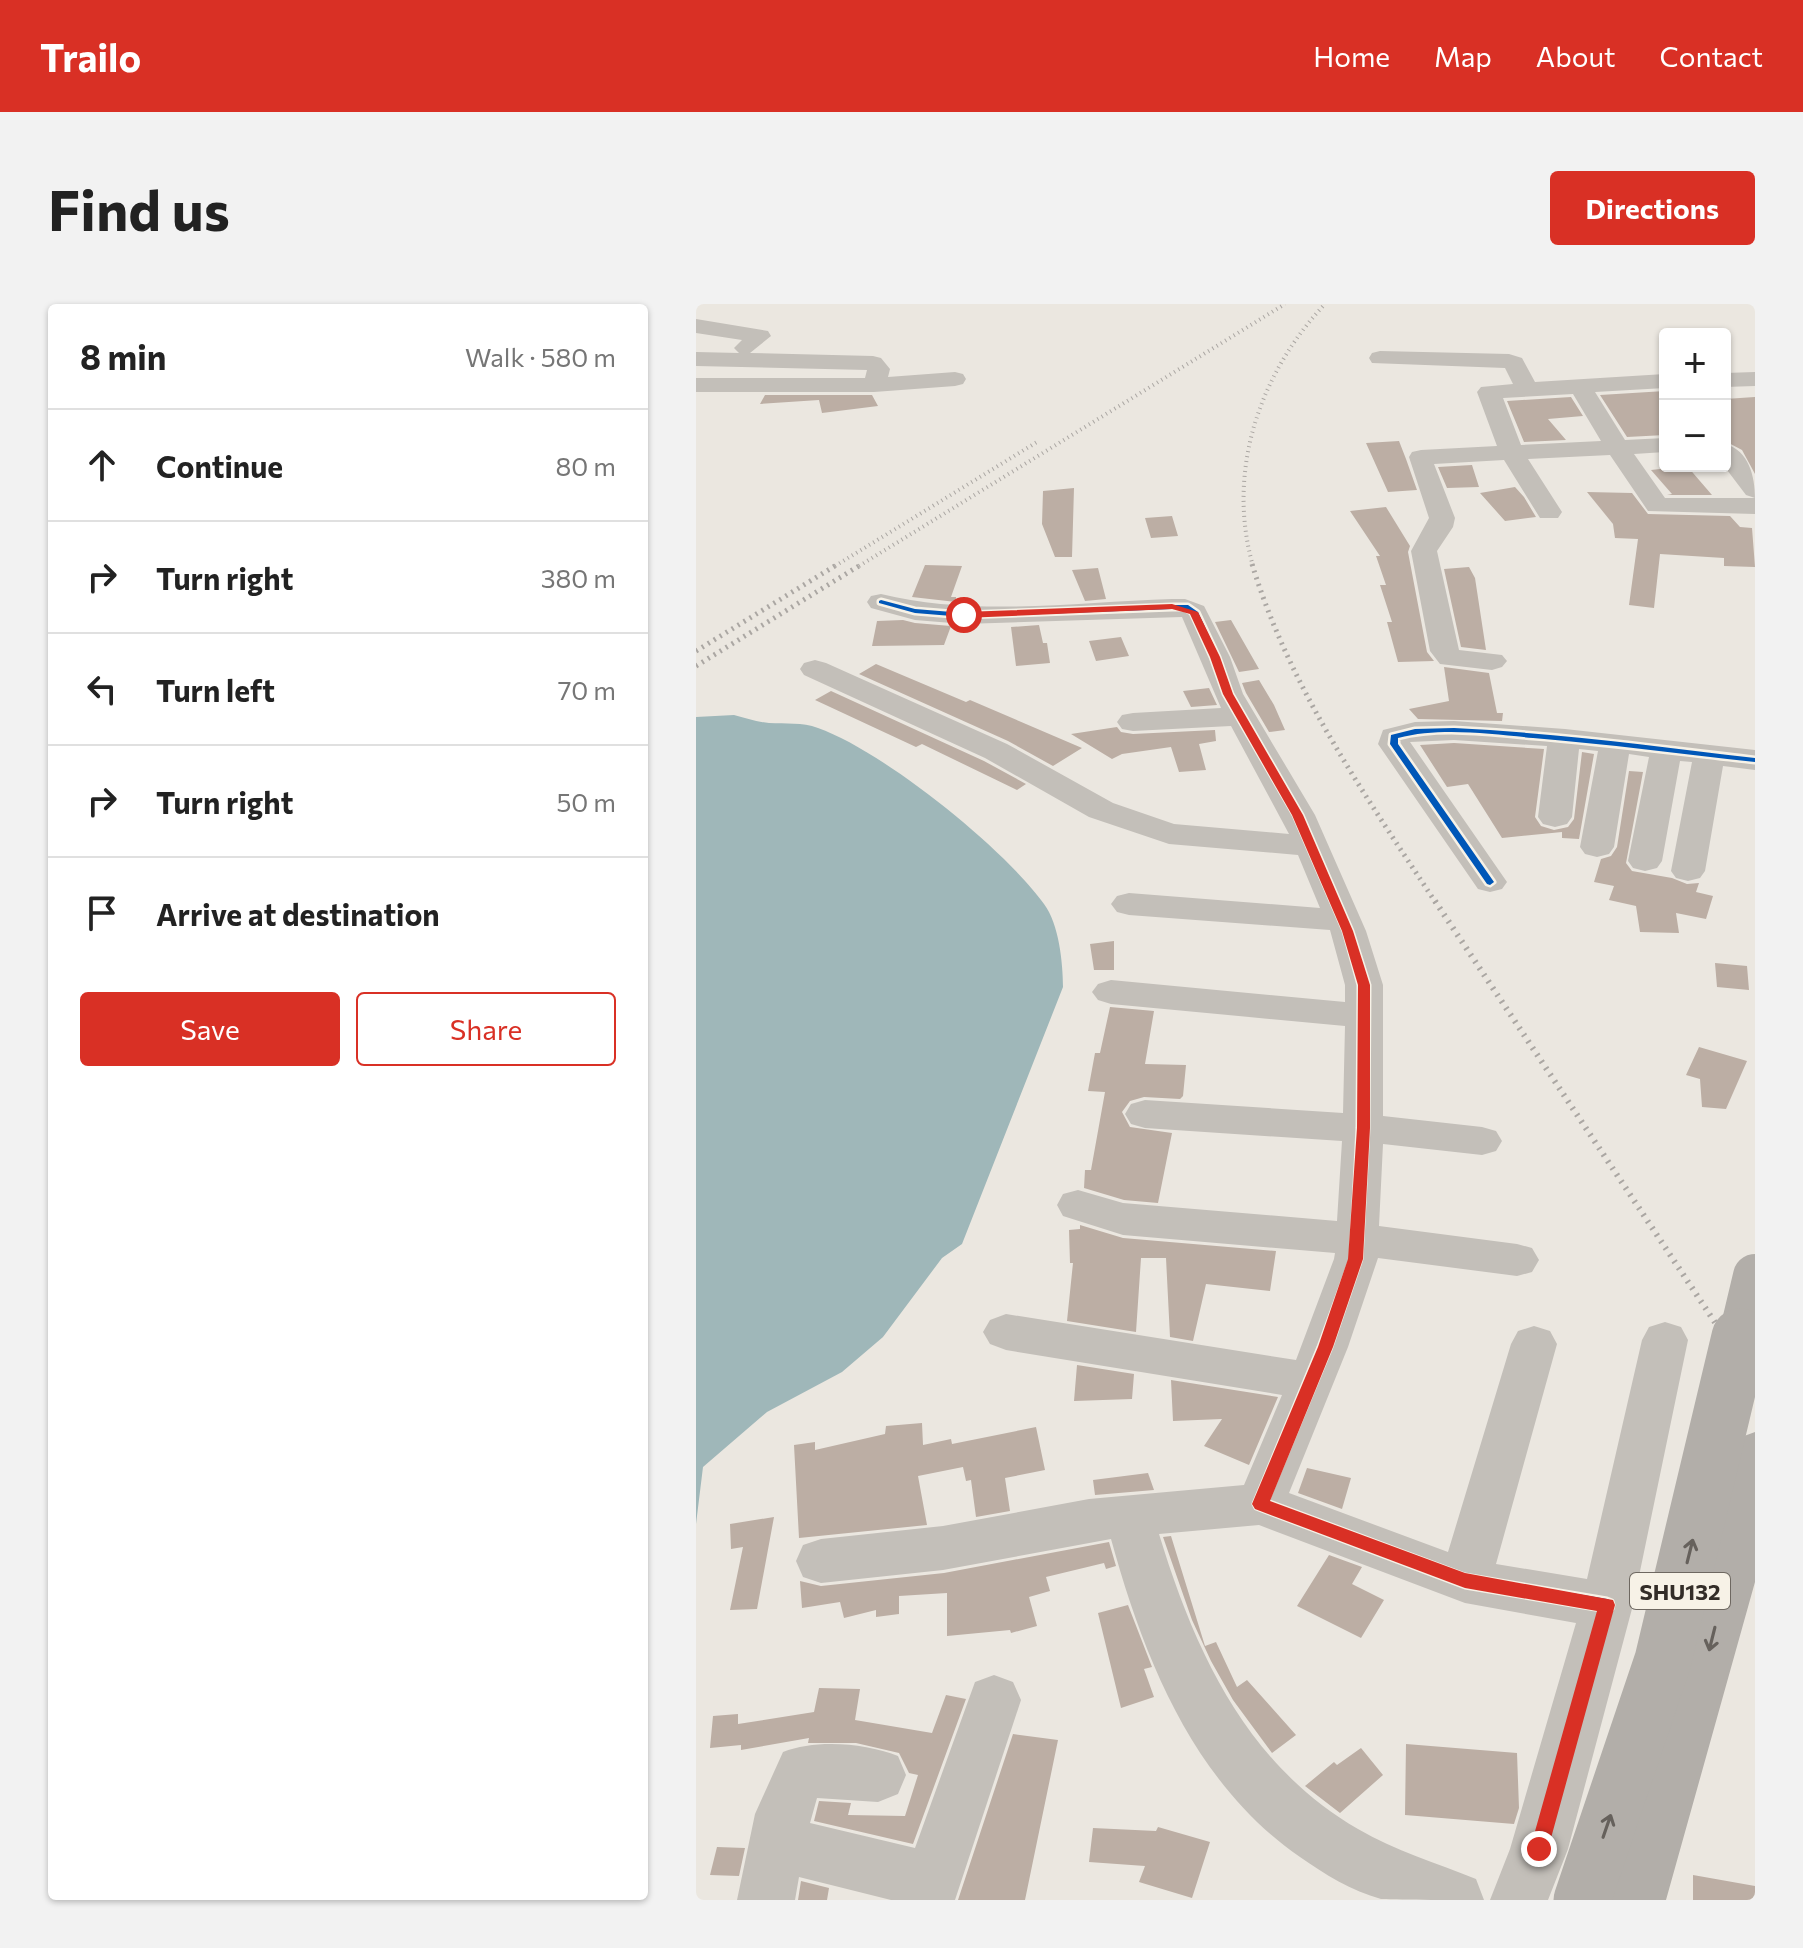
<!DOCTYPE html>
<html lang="en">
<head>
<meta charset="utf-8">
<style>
	:root { --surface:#fff; --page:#f2f2f2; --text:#222; --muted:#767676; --line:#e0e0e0; --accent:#d93025 }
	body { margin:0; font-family:Commissioner,sans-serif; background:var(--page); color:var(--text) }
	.controls { position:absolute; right:24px; top:24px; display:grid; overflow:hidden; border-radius:8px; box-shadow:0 2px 6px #0004 }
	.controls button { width:72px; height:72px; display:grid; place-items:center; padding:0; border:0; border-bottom:2px solid var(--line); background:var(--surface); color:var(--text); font:40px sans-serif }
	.stop { position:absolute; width:24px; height:24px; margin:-18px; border:6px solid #d93025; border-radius:50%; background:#fff }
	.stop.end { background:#d93025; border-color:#fff; box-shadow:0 2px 8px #0008 }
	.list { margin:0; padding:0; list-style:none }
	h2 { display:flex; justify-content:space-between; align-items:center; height:104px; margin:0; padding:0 32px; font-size:34px }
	h2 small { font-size:26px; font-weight:400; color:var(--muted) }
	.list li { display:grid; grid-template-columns:52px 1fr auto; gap:24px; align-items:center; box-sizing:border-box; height:112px; padding:0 32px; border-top:2px solid var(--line) }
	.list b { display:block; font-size:30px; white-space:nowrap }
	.list em { font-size:26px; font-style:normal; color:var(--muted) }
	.actions { display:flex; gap:16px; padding:24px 32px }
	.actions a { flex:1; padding:18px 0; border:2px solid var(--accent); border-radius:8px; text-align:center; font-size:28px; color:var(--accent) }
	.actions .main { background:var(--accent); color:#fff }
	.icon { flex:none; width:44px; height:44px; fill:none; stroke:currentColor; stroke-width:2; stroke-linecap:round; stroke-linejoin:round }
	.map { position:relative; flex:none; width:1059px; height:1596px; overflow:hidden; border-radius:8px }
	header { display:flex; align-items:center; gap:48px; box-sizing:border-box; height:112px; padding:0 40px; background:var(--accent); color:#fff }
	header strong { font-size:38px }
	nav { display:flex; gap:44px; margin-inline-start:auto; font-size:28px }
	.intro { display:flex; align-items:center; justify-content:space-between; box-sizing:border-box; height:192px; padding:0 48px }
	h1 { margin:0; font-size:56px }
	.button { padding:20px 36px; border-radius:8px; background:var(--accent); color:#fff; font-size:28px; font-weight:700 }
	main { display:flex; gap:48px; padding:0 48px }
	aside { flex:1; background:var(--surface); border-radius:8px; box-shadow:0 2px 6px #0004 }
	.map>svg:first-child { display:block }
</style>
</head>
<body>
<header>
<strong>Trailo</strong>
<nav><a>Home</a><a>Map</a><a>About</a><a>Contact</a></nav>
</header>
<div class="intro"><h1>Find us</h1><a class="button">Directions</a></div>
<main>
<aside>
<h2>8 min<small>Walk · 580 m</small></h2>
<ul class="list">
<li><svg class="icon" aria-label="ahead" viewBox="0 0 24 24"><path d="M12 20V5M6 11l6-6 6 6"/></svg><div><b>Continue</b></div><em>80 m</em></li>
<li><svg class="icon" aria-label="right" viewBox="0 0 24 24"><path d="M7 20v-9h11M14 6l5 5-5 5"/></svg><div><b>Turn right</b></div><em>380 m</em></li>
<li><svg class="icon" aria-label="left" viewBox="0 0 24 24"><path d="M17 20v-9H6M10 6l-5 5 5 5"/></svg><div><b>Turn left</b></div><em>70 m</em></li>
<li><svg class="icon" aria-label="right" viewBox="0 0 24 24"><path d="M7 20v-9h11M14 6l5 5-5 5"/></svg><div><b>Turn right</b></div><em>50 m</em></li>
<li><svg class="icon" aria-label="arrive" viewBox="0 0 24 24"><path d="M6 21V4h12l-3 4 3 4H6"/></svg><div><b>Arrive at destination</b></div></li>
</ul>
<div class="actions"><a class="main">Save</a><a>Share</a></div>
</aside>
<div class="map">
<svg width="1059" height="1596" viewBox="0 0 1059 1596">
	<rect width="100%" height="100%" fill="#ebe7e0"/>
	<!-- water -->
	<path fill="#9fb7b9" d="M38,411c11,3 23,7 35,8 17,1 33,-1 49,5 65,23 186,120 226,176 15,20 19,59 19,83l-101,257 -20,14 -59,79 -41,35 -75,40 -64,55 -7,57v-807z"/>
	<!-- building -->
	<path fill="#bcaea4" d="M969,87v44l-38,2 -27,-42z
		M69,91h107l6,11 -56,7 -3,-13 -59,4z
		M875,93l12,19 -35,3 18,21 -42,2 -17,-41z
		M1059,93v77l-13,-24 -17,-9v-42z
		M703,137l7,18 11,31 -29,2 -22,-49z
		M776,161l7,22 -32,1 -9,-21z
		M991,162l25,29h-45l5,-1 -21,-24z
		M819,183l9,10 12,20 -31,4 -25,-28z
		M378,184l-2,69h-17l-13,-33 1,-33z
		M891,188l45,1 16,21 82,2 10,11 12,1 3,39 -31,-1v-8l-64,-4 -6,54 -25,-3 9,-66 -23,-1 -2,-14z
		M690,203l24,39 -2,6 19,100 7,9 -36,1 -11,-40h5l-12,-37h6l-10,-29h4l-30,-45z
		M476,212l6,20 -27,2 -6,-20z
		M229,261l37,1 -11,31h5v5l-44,-5z
		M773,263l6,11 11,72 -25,-3 -17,-78z
		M402,264l8,31 -21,2 -13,-31z
		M207,316l12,3 36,3 -7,19 -72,1 5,-25z
		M535,316l28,49 -20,3 -24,-50z
		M343,321l4,18h4l3,20 -34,3 -5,-39z
		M425,333l8,19 -33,5 -7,-20z
		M180,360l90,38 4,-2 112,48 -29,18 -45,-25 -149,-67z
		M748,363l45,6 8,40h6l-1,8 -84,-2 -9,-10 40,-8z
		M563,376l15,25 11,25 -16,2 -23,-39 -4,-10z
		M513,384l8,17 -26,2 -8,-16z
		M135,387l153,70 42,23 -9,6 -95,-46 -6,3 -101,-47z
		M421,423l4,5 12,2 82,-4 1,11 -17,3 7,26 -27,2 -8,-25 -49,7 -10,5 -41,-25z
		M758,439l90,6 -9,68 6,9 13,4 14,-3 6,-8 8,-67 12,2 -15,85 -17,-1v-6l-60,6 -34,-54 -21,3 -27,-42z
		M933,467l14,1 -17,91 6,8 40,7 15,6 12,-1 -3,9 17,4 -7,23 -30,-6 3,20 -39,-1 -4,-26 -27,-6 5,-14 -20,-4 7,-23 10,-3 6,-9z
		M418,637v29h-20l-4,-26z
		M1019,659l32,3 2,24 -32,-3z
		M414,703l44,4 -9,53 41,1 -3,31 -3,3 -36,-2 -14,4 -8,11 8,15 42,6 -14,70 -34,-3 -40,-12 1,-18h6l14,-78 -17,-1 7,-38h5z
		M1003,743l48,14 -21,48 -24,-2 -2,-28 -14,-4z
		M384,921l43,13 153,13 -6,40 -64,-7 -13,57 -23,-4 -4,-79h-25l-5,74 -69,-11 6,-58h-3l-1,-33 11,-1z
		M381,1061l57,9 -2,25 -58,2z
		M475,1076l107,17 -29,68 -45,-19 18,-27 -49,2z
		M226,1119l1,22 28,-6 1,5 84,-17 9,43 -40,8 5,33 -34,6 -5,-37 -5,1 -3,-14 -45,9 9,49 -128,13 -5,-93 21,-3v8l70,-16 1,-8z
		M611,1164l44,10 -9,31 -44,-16z
		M452,1169l6,17 -59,5 -2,-15z
		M78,1213l-17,92 -27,1 13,-63 -12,2 -1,-25z
		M475,1232l34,110 11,-4 21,45 10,-7 49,55 -24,18 -39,-53 -22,-39 -19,-41 -29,-83z
		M413,1238l7,24 -10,3 -2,-6 -58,14 4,14 -21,6 8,29 -26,7 -1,-3 -63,6v-43l-48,3v18l-23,3v-7l-32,8 -4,-16 -38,6 -2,-27 21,5 123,-13z
		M633,1251l33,12 -10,17 32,16 -23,38 -64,-32z
		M432,1301l24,62 -8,2 10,28 -33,11 -23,-95z
		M123,1384l41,1 -5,31 77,13 14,-38 20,4 -53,145 -99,-23 5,-20 32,2 -3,12 57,1 13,-41 -9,-2 -10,-20 -43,-10h-48l1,-5 -68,12v-5l-31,3 3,-32 25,-2v10l76,-12z
		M317,1430l45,6 -33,160h-67z
		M710,1440l111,9 2,55 -5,16 -109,-9z
		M665,1444l22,27 -43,38 -35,-27 29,-24 3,3z
		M462,1523l52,15 -18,56 -53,-16 6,-16 -56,-4 4,-34 63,3z
		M21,1543l28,1 -6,28 -29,-1z
		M997,1571l62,11v14h-62z
		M105,1577l28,7 -2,12h-29z"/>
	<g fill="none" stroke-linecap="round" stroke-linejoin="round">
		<!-- minor -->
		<path fill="#c3bfb9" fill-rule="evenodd" d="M0,15l72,12 3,5 -21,17 123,3 8,2 9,11 -2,8 67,-5 8,2 3,5 -3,5 -8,2 -81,6h-178v-14h169l2,-8 -171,-4v-14l43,1 -5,-5 8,-8 -46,-7z
			M684,47l129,3 13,4 13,24 130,-8v14l-70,4 30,48 40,-2v14l-31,2 31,44h90v16l-107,-3 -38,-56 -82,4 34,53 -4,6h-18l-36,-58 -70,4 21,54 -2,9 -16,24 22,99 43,5 5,6 -5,6 -10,3 -52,-6 -10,-13 -19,-100 18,-33 -20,-61 3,-5 9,-2 76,-4 -20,-54 4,-5 32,-3 -8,-16 -133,-5 -3,-5 3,-5zM877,90l28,47 -80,4 -18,-47z
			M1059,68v14l-30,1v-14z
			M1029,140c24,6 30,33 30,54l-9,-3 -22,-29z
			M185,290c94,23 195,8 291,5h13l19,7 26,51 13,37 72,121 51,116 17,54v131l99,11 14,4 6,10 -6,10 -14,4 -99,-11 -4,82 138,18 15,4 7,12 -7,12 -15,4 -139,-18 -30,89 -59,146 159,59 63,-208 7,-13 16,-5 16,5 7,13 -61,220 91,15 55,-239 7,-13 16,-5 16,5 7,13 -55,265 -65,244 -20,51h-58l20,-51 66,-226 -111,-20 -206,-78 -100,9c36,118 88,231 199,295 37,22 79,34 118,50l8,21c-24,0 -82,0 -103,-1 -29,-8 -57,-25 -81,-42 -106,-73 -156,-198 -189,-318l-168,31 -122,13 -18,-6 -7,-16 7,-16 18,-6 122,-13 146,-27 155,-14 38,-90 -276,-45 -16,-6 -7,-12 7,-12 16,-6 290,46 38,-101 1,-6 -212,-18 -60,-19 -6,-11 6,-11 15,-4 45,13 214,18 5,-80 -197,-13 -14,-4 -6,-10 6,-10 14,-4 198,13 2,-87 -234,-22 -13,-4 -6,-8 6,-8 13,-4 234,22v-17l-15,-55 -201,-15 -12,-3 -6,-8 6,-8 12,-3 191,15 -22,-53 -129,-11 -80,-27 -104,-59 -181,-83 -4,-6 4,-6 11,-3 11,3 181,81 106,59 61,21 115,10 -58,-108 -98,5 -11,-2 -5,-7 5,-7 11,-2 88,-5 -39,-91 -218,7 -49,-4 -44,-12 -4,-6 4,-6z
			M758,417l111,8 190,21v20l-32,-4 -18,105 -5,7 -12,3 -12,-3 -5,-7 21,-109 -12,-1 -18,100 -5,7 -12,3 -12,-3 -5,-7 21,-104 -20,-3 -15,93 -5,7 -12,3 -12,-3 -5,-7 18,-96 -19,-2 -7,68 -5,7 -12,3 -12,-3 -5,-7 9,-71 -93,-6 -44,2 97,140 -5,7 -12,3 -12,-3 -100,-145 5,-14 32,-8z
			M298,1371l19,7 8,18 -66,200h-64l-92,-23 -4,23h-58l18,-86 28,-62c33,-13 82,-9 115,4l8,19 -8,19 -20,8 -61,-4 -7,25 105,25 60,-166z"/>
		<!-- major -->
		<path fill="#b2aea9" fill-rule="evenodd" d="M1059,1128v150l-89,318h-64l86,-277 40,-169 8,-15z"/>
		<!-- rail-far3 -->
		<path stroke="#aba7a3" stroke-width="4" stroke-dasharray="1 4" stroke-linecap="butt" d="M139,262l202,-124
			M163,262l426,-262
			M557,262c-27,-94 6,-192 72,-262"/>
		<!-- rail-far2 -->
		<path stroke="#aba7a3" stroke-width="5" stroke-dasharray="2 5" stroke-linecap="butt" d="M556,260c38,125 113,231 184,339
			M0,347l142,-87
			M0,362l166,-102"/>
		<!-- rail-far1 -->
		<path stroke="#aba7a3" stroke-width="6" stroke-dasharray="2 6" stroke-linecap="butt" d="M739,597l291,438"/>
		<!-- rail -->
		<path stroke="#aba7a3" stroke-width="8" stroke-dasharray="3 8" stroke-linecap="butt" d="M1029,1033l30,45"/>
		<!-- major-bridge-far1 -->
		<path stroke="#b2aea9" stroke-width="44" d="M1044,1035l15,-63"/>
		<!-- major-bridge -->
		<path stroke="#b2aea9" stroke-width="57" d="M886,1596l81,-240 77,-323"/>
		<defs>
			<path id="cycleway" d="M185,296l34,9 49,4 208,-8h16l10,7 21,45 13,37 70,121 50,116 17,54 -1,143 -7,131 -30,88 -64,154 198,74 142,24 5,2 1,4 -1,4 -5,2 -142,-24 -209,-79 -2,-4 65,-157 32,-88 7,-131 1,-143 -15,-54 -50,-116 -70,-121 -13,-37 -20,-44 -7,-4h-12l-208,8 -49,-4 -36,-10v-2z
				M758,424c101,5 201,18 301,30v4c-74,-8 -148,-18 -222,-24 -43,-4 -92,-11 -135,0v6l96,138 -4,3 -3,-1 -97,-140 1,-9 24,-6z"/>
		</defs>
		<!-- cycleway casing -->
		<use href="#cycleway" stroke="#f7f2e7" stroke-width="5"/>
		<!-- cycleway -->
		<use href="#cycleway" fill="#0057b8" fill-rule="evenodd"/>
	</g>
	<!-- one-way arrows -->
	<defs><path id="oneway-shaft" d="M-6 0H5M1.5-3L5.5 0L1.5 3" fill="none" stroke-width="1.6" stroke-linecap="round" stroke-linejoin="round" transform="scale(2)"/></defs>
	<g stroke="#66615c">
		<use href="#oneway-shaft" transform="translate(994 1247) rotate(-76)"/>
		<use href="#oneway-shaft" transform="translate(1016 1335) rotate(104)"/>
		<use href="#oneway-shaft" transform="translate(911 1522) rotate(-71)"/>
	</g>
	<!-- route -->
	<path fill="#d93025" d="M476,300l26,8 22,45 13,37 70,121 50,116 17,54v143l-7,131 -30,88 -63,154 195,72 148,27 2,5 -67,244 -2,7 -7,2 -7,-2 -2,-7 67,-238 -132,-23 -210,-79 -3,-5 66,-157 30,-88 9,-131 1,-143 -16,-54 -50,-116 -69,-121 -13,-37 -20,-43 -18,-5 -208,9 -5,-3 5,-3z"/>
	<g text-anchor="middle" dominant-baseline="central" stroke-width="6" stroke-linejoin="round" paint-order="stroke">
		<!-- shield labels -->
		<rect fill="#f7f2e7" stroke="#6e6861" stroke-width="2" x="934" y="1269" width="100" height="36" rx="6"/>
		<g font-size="22" font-weight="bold" fill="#332d28">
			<text x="984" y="1287">SHU132</text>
		</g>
	</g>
</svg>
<div class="controls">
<button>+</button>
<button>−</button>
</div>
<div class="stop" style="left:268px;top:311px"></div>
<div class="stop end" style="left:843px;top:1545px"></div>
</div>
</main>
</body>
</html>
